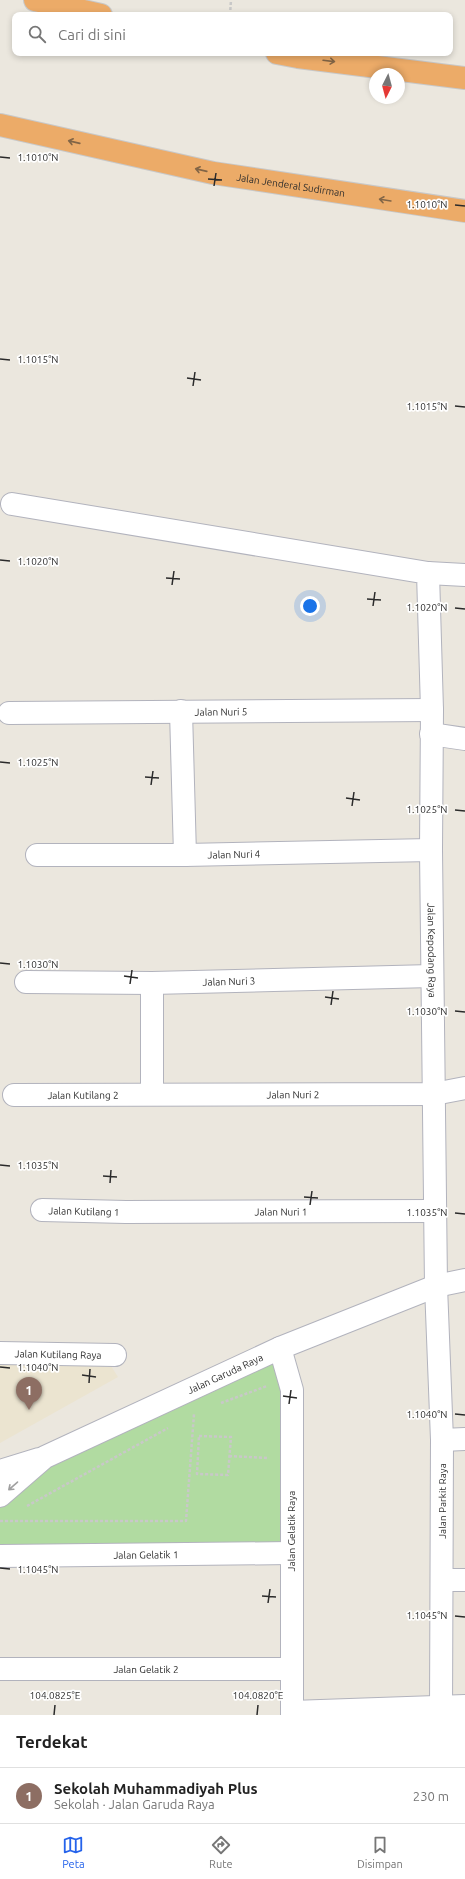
<!DOCTYPE html>
<html lang="id">
<head>
<meta charset="utf-8">
<style>
	:root { --surface:#fff; --page:#f2f2f2; --text:#222; --muted:#767676; --line:#e0e0e0; --accent:#2563eb }
	body { margin:0; font-family:Ubuntu,sans-serif; background:var(--page); color:var(--text) }
	.compass { position:absolute; left:369px; top:68px; width:36px; height:36px; border-radius:50%; background:var(--surface); box-shadow:0 2px 6px #0003; rotate:186deg }
	.you { position:absolute; left:310px; top:606px; width:14px; height:14px; margin:-10px; border:3px solid #fff; border-radius:50%; background:#1a73e8; box-shadow:0 0 0 6px #1a73e833 }
	.badge { display:grid; place-items:center; width:26px; height:26px; border-radius:50%; background:var(--accent); color:#fff; font-size:13px; font-weight:700 }
	.pin { position:absolute; translate:-50% -33px; filter:drop-shadow(0 1px 2px #0008) }
	.pin::after { content:''; position:absolute; top:21px; width:14px; height:12px; background:inherit; clip-path:polygon(0 0,100% 0,50% 100%) }
	.list { margin:0; padding:0; list-style:none }
	h2 { display:flex; justify-content:space-between; align-items:center; height:52px; margin:0; padding:0 16px; font-size:17px }
	h2 small { font-size:13px; font-weight:400; color:var(--muted) }
	.list li { display:grid; grid-template-columns:26px 1fr auto; gap:12px; align-items:center; box-sizing:border-box; height:56px; padding:0 16px; border-top:1px solid var(--line) }
	.list b { display:block; font-size:15px; white-space:nowrap }
	.list p { margin:0; font-size:13px; white-space:nowrap; color:var(--muted) }
	.list em { font-size:13px; font-style:normal; color:var(--muted) }
	.icon { flex:none; width:22px; height:22px; fill:none; stroke:currentColor; stroke-width:2; stroke-linecap:round; stroke-linejoin:round }
	.map { position:relative; flex:none; width:465px; height:1715px; overflow:hidden }
	.search { position:absolute; background:var(--surface); box-shadow:0 2px 6px #0003; left:12px; right:12px; top:12px; height:44px; display:flex; align-items:center; gap:10px; box-sizing:border-box; padding:0 14px; border-radius:8px; color:var(--muted); font-size:15px }
	.sheet { height:108px; background:var(--surface) }
	nav { display:flex; justify-content:space-around; align-items:center; box-sizing:border-box; height:56px; border-top:1px solid var(--line); background:var(--surface); font-size:11px; color:var(--muted) }
	nav a { display:grid; justify-items:center; gap:2px }
	nav .on { color:var(--accent) }
	.map>svg:first-child { display:block }
</style>
</head>
<body>
<div class="map">
<svg width="465" height="1715" viewBox="0 0 465 1715">
	<rect width="100%" height="100%" fill="#ebe7de"/>
	<!-- education -->
	<path fill="#ebe4d0" d="M0,1364l111,2 7,11 -118,66z"/>
	<!-- green -->
	<path fill="#b1dba1" d="M276,1355l7,27 2,170 -285,-4v-52l46,-38z"/>
	<g fill="none" stroke-linecap="round" stroke-linejoin="round">
		<defs>
			<g id="street">
				<path id="s1" d="M12,504l416,69 4,137 -1,140 5,436 6,154 -1,275"/>
				<path d="M428,573l37,2"/>
				<path d="M181,711l4,144"/>
				<path id="s2" d="M9,713l423,-3"/>
				<path d="M431,734l34,5"/>
				<path id="s3" d="M37,855h148l246,-5"/>
				<path id="s4" d="M26,982l126,1 280,-7"/>
				<path d="M152,1094v-111"/>
				<path id="s5" d="M14,1095l420,-1 31,-6"/>
				<path id="s6" d="M42,1210l84,2 309,-1"/>
				<path d="M280,1348l12,42v325"/>
				<path id="s7" d="M0,1353l115,2"/>
				<path d="M442,1440l23,-1"/>
				<path d="M0,1471l39,-12"/>
				<path id="s8" d="M0,1496l45,-39 235,-109 156,-62 29,-6"/>
				<path id="s9" d="M0,1556l291,-3"/>
				<path d="M442,1580h23"/>
				<path id="s10" d="M0,1669h291"/>
				<path d="M292,1712l173,-6"/>
			</g>
			<g id="highway">
				<path d="M35,0l66,15"/>
				<path d="M277,53l21,4 167,21"/>
				<path id="s11" d="M0,125l213,48 252,38"/>
			</g>
		</defs>
		<!-- street casing -->
		<use href="#street" stroke="#b2b3bd" stroke-width="24"/>
		<!-- highway casing -->
		<use href="#highway" stroke="#c8c8c8" stroke-width="24"/>
		<!-- path -->
		<path stroke="#c8c8c8" stroke-width="2.5" stroke-dasharray="3 2" stroke-linecap="butt" d="M230,15l1,-15
			M221,1403l46,-17
			M199,1436l32,1 -3,38 -31,-1z
			M229,1456l40,2
			M27,1506l141,-78
			M0,1521h186l8,-107"/>
		<!-- street -->
		<use href="#street" stroke="#fff" stroke-width="22"/>
		<!-- highway -->
		<use href="#highway" stroke="#ecab68" stroke-width="22"/>
	</g>
	<!-- one-way arrows -->
	<defs><path id="oneway-shaft" d="M-6 0H5M1.5-3L5.5 0L1.5 3" fill="none" stroke-width="1.6" stroke-linecap="round" stroke-linejoin="round"/></defs>
	<g stroke="#826546">
		<use href="#oneway-shaft" transform="translate(329 61) rotate(7)"/>
		<use href="#oneway-shaft" transform="translate(74 142) rotate(-167)"/>
		<use href="#oneway-shaft" transform="translate(201 170) rotate(-167)"/>
		<use href="#oneway-shaft" transform="translate(385 200) rotate(-171)"/>
	</g>
	<use stroke="#a0a0a0" href="#oneway-shaft" transform="translate(13 1486) rotate(139)"/>
	<!-- ticks -->
	<path fill="none" stroke="#2b2b2b" stroke-width="1.5" d="M0,157l10,1M208,179l14,1M214,186l2,-13M455,205l10,1M0,359l10,1M187,378l14,2M193,386l2,-14M455,406l10,1M0,560l10,1M166,578l14,1M172,585l2,-14M367,599l14,1M373,606l2,-14M455,608l10,1M0,762l10,1M145,777l14,1M151,785l2,-14M346,798l14,2M352,806l2,-14M455,810l10,1M0,963l10,1M124,976l14,2M130,984l2,-14M325,997l14,2M331,1005l2,-14M455,1011l10,1M0,1165l10,1M103,1176l14,1M110,1183l1,-13M304,1197l14,1M310,1205l2,-14M455,1213l10,1M0,1367l10,1M82,1375l14,2M89,1383l1,-14M283,1396l14,2M289,1404l2,-14M455,1414l10,1M0,1568l10,1M262,1596l14,1M268,1603l2,-14M455,1616l10,1M54,1715l1,-10M257,1715l1,-10"/>
	<g text-anchor="middle" dominant-baseline="central" stroke-width="3.5" stroke-linejoin="round" paint-order="stroke">
		<!-- street labels -->
		<g font-size="10" fill="#2b2b2b" stroke="#fff">
			<text stroke="none"><textPath href="#s11" startOffset="297">Jalan Jenderal Sudirman</textPath></text>
			<text stroke="none"><textPath href="#s2" startOffset="212">Jalan Nuri 5</textPath></text>
			<text stroke="none"><textPath href="#s3" startOffset="197">Jalan Nuri 4</textPath></text>
			<text stroke="none"><textPath href="#s1" startOffset="799">Jalan Kepodang Raya</textPath></text>
			<text stroke="none"><textPath href="#s4" startOffset="203">Jalan Nuri 3</textPath></text>
			<text stroke="none"><textPath href="#s5" startOffset="279">Jalan Nuri 2</textPath></text>
			<text stroke="none"><textPath href="#s5" startOffset="69">Jalan Kutilang 2</textPath></text>
			<text stroke="none"><textPath href="#s6" startOffset="42">Jalan Kutilang 1</textPath></text>
			<text stroke="none"><textPath href="#s6" startOffset="239">Jalan Nuri 1</textPath></text>
			<text stroke="none"><textPath href="#s7" startOffset="58">Jalan Kutilang Raya</textPath></text>
			<text stroke="none"><textPath href="#s8" startOffset="258">Jalan Garuda Raya</textPath></text>
			<text transform="translate(442 1501) rotate(-90)">Jalan Parkit Raya</text>
			<text transform="translate(291 1531) rotate(-90)">Jalan Gelatik Raya</text>
			<text stroke="none"><textPath href="#s9" startOffset="146">Jalan Gelatik 1</textPath></text>
			<text stroke="none"><textPath href="#s10" startOffset="146">Jalan Gelatik 2</textPath></text>
		</g>
	</g>
	<g font-size="10" text-anchor="middle" fill="#2b2b2b" stroke="#fff" stroke-width="3.5" stroke-linejoin="round" paint-order="stroke">
		<text x="38" y="161">1.1010°N</text>
		<text x="427" y="208">1.1010°N</text>
		<text x="38" y="363">1.1015°N</text>
		<text x="427" y="410">1.1015°N</text>
		<text x="38" y="565">1.1020°N</text>
		<text x="427" y="611">1.1020°N</text>
		<text x="38" y="766">1.1025°N</text>
		<text x="427" y="813">1.1025°N</text>
		<text x="38" y="968">1.1030°N</text>
		<text x="427" y="1015">1.1030°N</text>
		<text x="38" y="1169">1.1035°N</text>
		<text x="427" y="1216">1.1035°N</text>
		<text x="38" y="1371">1.1040°N</text>
		<text x="427" y="1418">1.1040°N</text>
		<text x="38" y="1573">1.1045°N</text>
		<text x="427" y="1619">1.1045°N</text>
		<text x="55" y="1699">104.0825°E</text>
		<text x="258" y="1699">104.0820°E</text>
	</g>
</svg>
<svg class="compass" viewBox="-18 -18 36 36"><path d="M0-13l5 13h-10z" fill="#e53935"/><path d="M0 13l5-13h-10z" fill="#767676"/></svg>
<div class="you"></div>
<div class="pin badge" style="left:29px;top:1410px;background:#8d6e63">1</div>
<div class="search"><svg class="icon" aria-label="search" viewBox="0 0 24 24"><circle cx="10" cy="10" r="6"/><path d="M15 15l6 6"/></svg>Cari di sini</div>
</div>
<section class="sheet">
<h2>Terdekat<small></small></h2>
<ul class="list">
<li><span class="badge" style="background:#8d6e63">1</span><div><b>Sekolah Muhammadiyah Plus</b><p>Sekolah · Jalan Garuda Raya</p></div><em>230 m</em></li>
</ul>
</section>
<nav>
<a class="on"><svg class="icon" aria-label="map" viewBox="0 0 24 24"><path d="M3 6l6-2 6 2 6-2v14l-6 2-6-2-6 2zM9 4v14M15 6v14"/></svg>Peta</a>
<a><svg class="icon" aria-label="directions" viewBox="0 0 24 24"><path d="M12 3l9 9-9 9-9-9zM9 14v-3h6M13 9l2 2-2 2"/></svg>Rute</a>
<a><svg class="icon" aria-label="saved" viewBox="0 0 24 24"><path d="M7 4h10v16l-5-4-5 4z"/></svg>Disimpan</a>
</nav>
</body>
</html>
